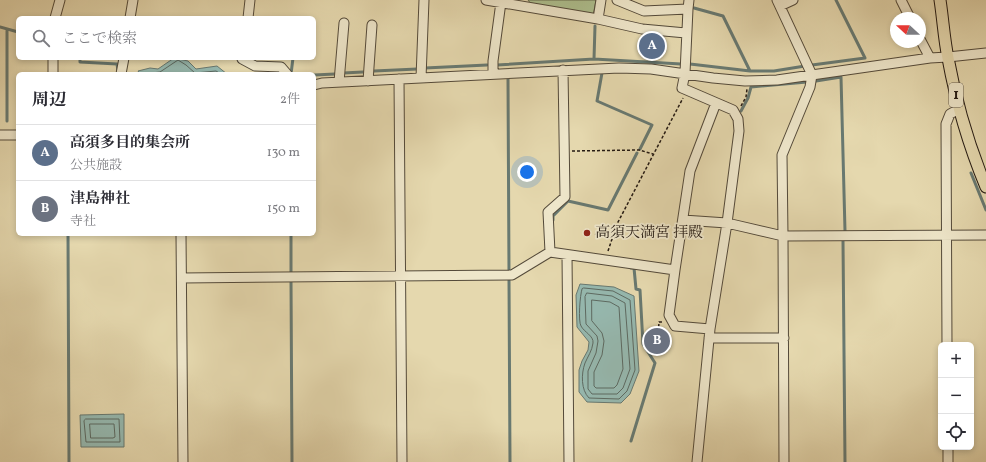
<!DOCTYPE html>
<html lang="ja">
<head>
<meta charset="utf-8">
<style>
	:root { --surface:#fff; --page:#f7f7f7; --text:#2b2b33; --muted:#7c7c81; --line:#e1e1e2; --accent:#1a73e8 }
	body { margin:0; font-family:Vollkorn,"Noto Serif JP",serif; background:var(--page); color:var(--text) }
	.controls { position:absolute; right:12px; bottom:12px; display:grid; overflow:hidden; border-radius:6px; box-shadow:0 2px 6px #0003 }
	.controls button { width:36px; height:36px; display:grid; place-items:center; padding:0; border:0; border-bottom:1px solid var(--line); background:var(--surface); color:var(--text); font:20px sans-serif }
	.compass { position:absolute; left:890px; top:12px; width:36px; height:36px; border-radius:50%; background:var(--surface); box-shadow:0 2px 6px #0003; rotate:291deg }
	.you { position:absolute; left:527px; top:172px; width:14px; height:14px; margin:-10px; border:3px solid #fff; border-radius:50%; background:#1a73e8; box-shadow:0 0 0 6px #1a73e833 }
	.badge { display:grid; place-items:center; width:26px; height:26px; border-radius:50%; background:var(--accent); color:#fff; font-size:13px; font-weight:700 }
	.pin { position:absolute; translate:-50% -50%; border:2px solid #fff; box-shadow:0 1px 4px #0006 }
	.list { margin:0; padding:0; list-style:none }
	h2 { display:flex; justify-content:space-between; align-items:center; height:52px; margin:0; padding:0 16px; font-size:17px }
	h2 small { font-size:13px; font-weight:400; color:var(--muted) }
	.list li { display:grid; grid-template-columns:26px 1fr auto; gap:12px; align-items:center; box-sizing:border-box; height:56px; padding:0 16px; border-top:1px solid var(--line) }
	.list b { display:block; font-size:15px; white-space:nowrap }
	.list p { margin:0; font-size:13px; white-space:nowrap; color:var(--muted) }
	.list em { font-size:13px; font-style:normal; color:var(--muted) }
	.icon { flex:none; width:22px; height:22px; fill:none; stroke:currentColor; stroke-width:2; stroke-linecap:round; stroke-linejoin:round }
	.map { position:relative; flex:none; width:986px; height:462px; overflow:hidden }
	.search { position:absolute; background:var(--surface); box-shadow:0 2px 6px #0003; left:16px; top:16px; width:300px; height:44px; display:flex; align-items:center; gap:10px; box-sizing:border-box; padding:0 14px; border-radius:6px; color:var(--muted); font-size:15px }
	.panel { position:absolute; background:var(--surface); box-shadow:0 2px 6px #0003; left:16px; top:72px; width:300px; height:164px; border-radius:6px }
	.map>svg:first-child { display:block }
</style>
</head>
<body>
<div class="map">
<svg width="986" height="462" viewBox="0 0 986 462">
	<rect width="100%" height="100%" fill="#e5d8ae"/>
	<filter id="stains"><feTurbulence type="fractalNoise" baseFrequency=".005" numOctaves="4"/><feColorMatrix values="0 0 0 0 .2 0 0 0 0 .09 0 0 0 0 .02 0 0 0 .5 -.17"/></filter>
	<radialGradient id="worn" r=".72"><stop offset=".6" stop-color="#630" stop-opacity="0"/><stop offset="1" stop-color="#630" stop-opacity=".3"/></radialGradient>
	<!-- green -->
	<path fill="#aec08f" stroke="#696d51" d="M528,0h68l-3,16 -62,-12z"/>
	<!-- water -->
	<path fill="#96b9b0" stroke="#687971" d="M174,58l14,3 8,8 21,-3 10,8h-87l-2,-3 12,-3 8,1z
		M580,284l34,3 20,9 5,75 -9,23 -9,9 -34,-1 -8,-10v-22l3,-9 6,-11 1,-8 -12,-15 -1,-32z
		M124,414v33h-43l-1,-32z"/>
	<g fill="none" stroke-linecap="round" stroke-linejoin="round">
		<!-- shore -->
		<path stroke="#5d6a62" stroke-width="1" d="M143,74l17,-2 18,-12 8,5 9,8 21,-2 5,3
			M584,288l29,3 17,9 5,70 -8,21 -8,8 -30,-1c-8,-8 -8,-24 -4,-35 3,-7 7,-12 8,-20 1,-7 -9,-11 -12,-17 -3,-5 -1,-31 1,-37z
			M587,293l25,3 13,7 5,66 -7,19 -6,6h-25l-4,-5v-18l8,-18 2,-12 -1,-5 -11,-12 -1,-27z
			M592,300l18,2 9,5 4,62 -6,16 -3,3h-18l-2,-2v-14l8,-17 2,-14 -2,-8 -10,-12z
			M86,419h33l1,23h-34l-2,-21z
			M90,424h24l1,13 -2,1h-22z"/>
		<!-- stream -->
		<path stroke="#687971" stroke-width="3" d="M694,8l29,8 27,55
			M0,27l18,5
			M7,29v92
			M80,58v4l37,2 1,7
			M594,59l1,-33
			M690,64l60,7h24l31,-5
			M497,65l97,-6 87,5
			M812,65l53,-7 -29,-58
			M425,68l62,-3
			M374,71l43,-2
			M343,73l20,-1
			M602,73l-5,28 55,24 -12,24
			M291,74l2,-16
			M314,75l21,-1
			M508,79l1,193
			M816,81l25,-4 4,154
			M741,111l7,-13 3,-11 56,-5
			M971,173l15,37
			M553,220v-4l15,-15 40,9 29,-57
			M68,234l1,228
			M291,234v40
			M843,241l2,221
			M509,279l1,183
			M291,280l1,182
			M631,441l24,-78 -12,-19 -3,-54 -4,-1 -2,-21h-3"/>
		<defs>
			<path id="minor" d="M486,0l112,19 44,10 44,4
				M617,0l27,11 44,-2
				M689,0l-1,9 -3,64 -3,15 51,22 5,9 1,12 -12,92 -17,106 -13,133
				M777,0l35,75 -2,12 -28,68 1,81 1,226
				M901,0l9,18
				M780,6l13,-6
				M55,18l5,-18
				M130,18l3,-18
				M248,18l2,-18
				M598,19l3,-19
				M920,39l10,19 18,-1 38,-4
				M53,58v16
				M242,58v1l13,7 26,1 6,7
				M121,74l3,-16
				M493,74v-13l8,-59
				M421,78l3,-78
				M399,79l3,383
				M368,81l4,-56
				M339,82l5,-59
				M314,85l8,-2 297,-15 32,1 62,9 32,3 32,-1 153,-22
				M0,135h18
				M683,220l44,3 56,13 203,-1
				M181,234l2,228
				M550,252l-2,-40 17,-15 -2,-127
				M567,255l2,207
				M182,278l330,-3 38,-23 125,18
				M710,329l-35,-3 -6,-11 6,-45 15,-99 26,-68
				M709,338h75
				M947,345l-1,-221 4,-10 9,-5
				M948,447v15"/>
			<path id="major" d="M940,0c3,19 4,39 8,58 8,44 21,88 38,129"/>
		</defs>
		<!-- minor casing -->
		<use href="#minor" stroke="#544a3a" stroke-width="11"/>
		<!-- major casing -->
		<use href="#major" stroke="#241a13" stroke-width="13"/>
		<!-- path -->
		<path stroke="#241a13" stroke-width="1.5" stroke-dasharray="3 2" stroke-linecap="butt" d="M741,106l5,-9 1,-8
			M572,151l67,-1 14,4
			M595,234l17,4
			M608,251l9,-27 66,-126
			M658,337l1,-15h4"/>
		<!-- minor -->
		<use href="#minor" stroke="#eee6ca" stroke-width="9"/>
		<!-- major -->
		<use href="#major" stroke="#e5d8ae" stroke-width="11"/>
	</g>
	<!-- markers -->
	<circle fill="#8f2418" stroke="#eee6ca" stroke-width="1.5" cx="587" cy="233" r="4"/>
	<g text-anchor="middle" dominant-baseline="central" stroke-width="3.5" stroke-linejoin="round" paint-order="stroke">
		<!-- shield labels -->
		<rect fill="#eee6ca" stroke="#61574a" stroke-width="1" x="949" y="83" width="14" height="24" rx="3"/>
		<g font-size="14" font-weight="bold" fill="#241a13">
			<text x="956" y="95">1</text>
		</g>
		<!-- poi labels -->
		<g font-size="15" fill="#241a13" stroke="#eee6ca" text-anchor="start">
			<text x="595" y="233">高須天満宮 拝殿</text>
		</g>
	</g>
	<rect width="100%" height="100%" filter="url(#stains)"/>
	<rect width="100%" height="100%" fill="url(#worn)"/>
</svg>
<div class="controls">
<button>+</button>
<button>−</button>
<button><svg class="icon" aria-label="locate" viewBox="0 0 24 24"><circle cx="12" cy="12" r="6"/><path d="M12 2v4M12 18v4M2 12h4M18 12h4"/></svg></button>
</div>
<svg class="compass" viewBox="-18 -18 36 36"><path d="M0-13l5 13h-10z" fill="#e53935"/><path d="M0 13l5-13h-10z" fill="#7c7c81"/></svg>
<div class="you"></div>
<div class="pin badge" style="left:652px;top:46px;background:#5c6f8a">A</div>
<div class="pin badge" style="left:657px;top:341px;background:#6b7280">B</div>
<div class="search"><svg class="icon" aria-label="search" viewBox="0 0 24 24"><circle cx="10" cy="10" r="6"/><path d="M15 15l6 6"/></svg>ここで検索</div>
<section class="panel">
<h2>周辺<small>2件</small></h2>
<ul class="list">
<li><span class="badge" style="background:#5c6f8a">A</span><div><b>高須多目的集会所</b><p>公共施設</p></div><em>130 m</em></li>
<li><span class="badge" style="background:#6b7280">B</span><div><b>津島神社</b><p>寺社</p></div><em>150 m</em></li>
</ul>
</section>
</div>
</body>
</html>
